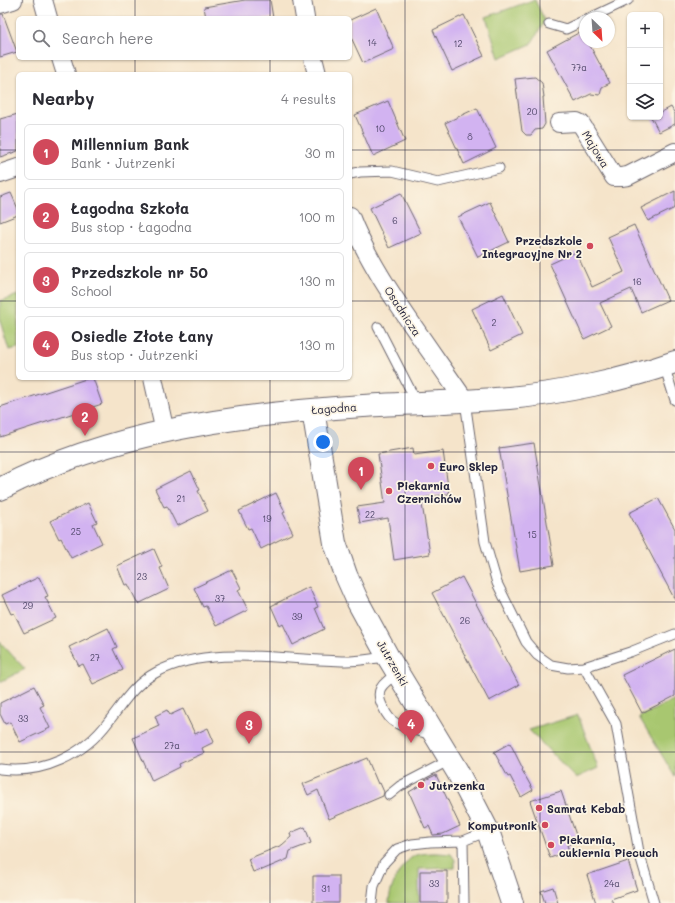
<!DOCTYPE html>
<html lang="en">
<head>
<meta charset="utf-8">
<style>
	:root { --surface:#fff; --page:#f7f7f7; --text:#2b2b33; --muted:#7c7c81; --line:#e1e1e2; --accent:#d1495b }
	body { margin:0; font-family:Mali,sans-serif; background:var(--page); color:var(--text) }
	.controls { position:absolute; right:12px; top:12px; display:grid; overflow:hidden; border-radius:6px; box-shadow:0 1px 3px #0004 }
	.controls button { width:36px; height:36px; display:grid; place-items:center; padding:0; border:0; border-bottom:1px solid var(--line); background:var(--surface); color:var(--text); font:20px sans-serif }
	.compass { position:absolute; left:579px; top:12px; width:36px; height:36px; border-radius:50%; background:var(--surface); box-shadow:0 1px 3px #0004; rotate:155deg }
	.you { position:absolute; left:323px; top:442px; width:14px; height:14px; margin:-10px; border:3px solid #fff; border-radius:50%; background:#1a73e8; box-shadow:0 0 0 6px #1a73e833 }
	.badge { display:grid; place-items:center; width:26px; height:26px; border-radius:50%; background:var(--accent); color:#fff; font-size:13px; font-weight:700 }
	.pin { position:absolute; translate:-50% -33px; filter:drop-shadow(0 1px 2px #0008) }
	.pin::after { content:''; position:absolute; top:21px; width:14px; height:12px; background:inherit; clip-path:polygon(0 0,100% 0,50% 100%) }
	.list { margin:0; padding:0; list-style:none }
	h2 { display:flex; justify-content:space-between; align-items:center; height:52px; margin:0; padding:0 16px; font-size:17px }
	h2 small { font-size:13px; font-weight:400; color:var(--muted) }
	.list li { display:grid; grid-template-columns:26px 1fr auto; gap:12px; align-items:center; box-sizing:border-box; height:56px; margin:0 8px 8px; padding:0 8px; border:1px solid var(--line); border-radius:6px }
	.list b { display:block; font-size:15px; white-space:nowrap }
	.list p { margin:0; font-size:13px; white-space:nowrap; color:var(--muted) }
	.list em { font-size:13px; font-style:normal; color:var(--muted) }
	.icon { flex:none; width:22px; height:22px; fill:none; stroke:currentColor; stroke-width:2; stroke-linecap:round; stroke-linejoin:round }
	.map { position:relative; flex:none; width:675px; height:903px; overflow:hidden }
	.search { position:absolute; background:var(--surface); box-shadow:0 1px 3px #0004; left:16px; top:16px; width:336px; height:44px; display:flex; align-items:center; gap:10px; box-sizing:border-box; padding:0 14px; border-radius:6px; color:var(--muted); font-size:15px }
	.panel { position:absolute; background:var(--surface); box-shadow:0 1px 3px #0004; left:16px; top:72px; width:336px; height:308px; border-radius:6px }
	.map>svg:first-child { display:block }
</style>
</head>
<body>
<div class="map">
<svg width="675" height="903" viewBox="0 0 675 903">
	<rect width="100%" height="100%" fill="#fcf5e5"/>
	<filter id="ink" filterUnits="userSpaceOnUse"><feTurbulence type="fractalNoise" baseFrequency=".025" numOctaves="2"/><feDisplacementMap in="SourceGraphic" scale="8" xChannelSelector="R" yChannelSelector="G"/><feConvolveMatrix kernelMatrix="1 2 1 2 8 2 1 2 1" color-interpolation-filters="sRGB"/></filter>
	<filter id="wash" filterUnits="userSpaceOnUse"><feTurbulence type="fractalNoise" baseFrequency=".012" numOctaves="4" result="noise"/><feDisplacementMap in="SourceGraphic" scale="16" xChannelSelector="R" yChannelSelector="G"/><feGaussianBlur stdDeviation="0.9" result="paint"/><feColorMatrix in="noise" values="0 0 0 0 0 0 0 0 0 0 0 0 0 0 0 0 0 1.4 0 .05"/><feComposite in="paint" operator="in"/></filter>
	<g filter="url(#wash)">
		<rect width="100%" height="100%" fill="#f5e4ca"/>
		<!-- green -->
		<path fill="#a8c76f" stroke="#657455" d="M533,0h2l10,21 -14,23 -32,14 -13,-41z
			M18,295v53l-9,2 -9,-29v-20z
			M0,642l25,27 -25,13z
			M675,699v78l-36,-60z
			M578,715l20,53 -22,10 -47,-48z
			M438,853l13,1 4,6v8l-36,1v34h-30c0,-15 13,-42 27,-48 7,-2 16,-2 22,-2z"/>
		<g id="blocks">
			<!-- building -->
			<path fill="#d2b3f1" d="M245,0h25l3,18h-67l-2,-11z
				M376,8l18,41 -31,14 -13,-28v-15z
				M0,14h3l14,38 -17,5z
				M464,15l20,41 -32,15 -19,-41z
				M582,31l3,6v5h3l22,41 -8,4 -2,8 -9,-1 -16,8 -28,-52z
				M535,77l7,6 2,14h-1l2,27 -3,5 -7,1 -4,5h-5l-4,-4 -7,-52z
				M388,101l17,40 -32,15 -18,-41z
				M671,107l4,7v10l-16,8 -8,-15h9v-4z
				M477,108l19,40 -32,16 -19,-41z
				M18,114v37l-18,6v-38z
				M675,191v17l-27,13 -7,-13z
				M11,193l7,16v6l-18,7v-25z
				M401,193l20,40 -32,15 -19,-40z
				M490,202l19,40 -31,15 -20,-40z
				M634,225l34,75 -27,12 -10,-23 -31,14 11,23 -27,13 -34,-75 26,-12 16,35 32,-15 -16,-35z
				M503,294l19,41 -31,15 -19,-41z
				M89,378h4l9,26 -102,33v-30z
				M534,443l20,122 -34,6 -21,-123z
				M413,448l1,7 29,-4 6,43 -28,4 9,56 -36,6 -6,-42 -28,5 -3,-16 28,-4 -7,-49z
				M191,471l9,19 -2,1 10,20 -31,15 -10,-20 -3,1 -9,-18z
				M276,493l9,19 -2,1 10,20 -32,16 -10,-21 -3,1 -9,-18z
				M658,498l17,31v71l-46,-87z
				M88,503l9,19 -4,2 9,19 -31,15 -10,-20 -2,1 -9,-18z
				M154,549l8,18 -2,1 9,21 -31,15 -10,-20 -3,1 -8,-19z
				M232,570l9,18 -3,2 10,20 -32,16 -10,-20 -3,1 -9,-19z
				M39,577l9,19 -3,1 11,21 -32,15 -10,-20 -3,1 -9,-19z
				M462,577l57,108 -30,16 -57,-108z
				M309,587l9,20 -3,1 9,21 -31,16 -10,-21 -3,2 -9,-20z
				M108,628l9,19 -4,2 10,21 -30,14 -10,-20 -4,2 -10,-19z
				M675,649v47l-33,17 -20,-38z
				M34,686l10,19 -4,2 10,21 -30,14 -10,-20 -5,2 -5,-10v-11z
				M183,709l12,25 13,-6 6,14 -12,6 2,5 -25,11 1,3 -28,14 -19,-43 26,-12 -4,-10 12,-6 3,5z
				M510,743l13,26 -1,1 11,20 -12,7 -11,-21 -2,1 -14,-25z
				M367,758l11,26 2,-1 4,9 -1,4 -54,23 -11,-29 -10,5 -5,-11z
				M436,775l24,51 -17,8 -10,1 -4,-9 -4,2 -16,-36 17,-10 -1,-2z
				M561,791l17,50 -11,4 2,6 -19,7 -20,-57z
				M305,827l6,16 -21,8 -2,8 -26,11 -1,-1 -8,3 -5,-13 34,-14 9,-8 -1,-4z
				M628,861l9,29 -26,9 2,4h-17l-9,-28z
				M420,871h27v32h-27z
				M313,876h26v27h-26z
				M553,887l5,16h-13l-4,-12z"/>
		</g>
	</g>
	<g filter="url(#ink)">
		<use href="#blocks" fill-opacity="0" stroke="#6c666d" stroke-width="1"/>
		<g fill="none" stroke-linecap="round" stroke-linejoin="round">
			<defs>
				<path id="service" d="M590,18l38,-18
					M549,24l17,5 19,-9
					M350,174l10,-2 32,-1 46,11 61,-14
					M378,327l39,76
					M664,365l11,35
					M465,401l20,141 12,41 29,59 11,13 14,10 17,3 16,-1 46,-15 45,-18
					M584,667l32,57 23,128 15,51
					M398,673c-16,11 -25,17 -14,36 2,5 7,12 12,14 10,6 24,8 35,12
					M0,769c42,6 84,-14 109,-48 15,-19 25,-37 48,-49 54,-28 130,-11 189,-11 14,0 28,-3 42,-4
					M389,795l11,-9 50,-26
					M463,841l1,62
					M372,903l2,-17 10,-23 13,-14 15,-5 18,-2 33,-1 25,-10"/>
				<path id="minor" d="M43,0l5,18
					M302,0l3,18
					M0,4l13,-4
					M61,58l5,16
					M313,58l4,16
					M559,123l18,-1 4,2 33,53h7l7,-1 47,-24
					M0,174l18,-6
					M350,216c8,22 20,43 32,63 26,42 55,81 83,122
					M153,378l12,54"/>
				<path id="tertiary" d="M313,410l22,133 11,32 12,27 30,55 69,114 12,23 19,37 24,72
					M0,489c111,-58 240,-75 363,-83 49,-3 97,-4 146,-8 54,-5 115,-18 166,-36"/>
			</defs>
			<!-- service casing -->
			<use href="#service" stroke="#6c666d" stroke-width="11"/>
			<!-- minor casing -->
			<use href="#minor" stroke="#6c666d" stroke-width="20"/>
			<!-- tertiary casing -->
			<use href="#tertiary" stroke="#6c666d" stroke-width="24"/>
			<!-- service -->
			<use href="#service" stroke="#fff" stroke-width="9"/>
			<!-- minor -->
			<use href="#minor" stroke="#fff" stroke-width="18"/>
			<!-- tertiary -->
			<use href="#tertiary" stroke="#fff" stroke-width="22"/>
		</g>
	</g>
	<!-- grid -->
	<path fill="none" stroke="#22223b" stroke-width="1" stroke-opacity="0.55" d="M135,0v18M270,0v18M405,0v903M540,0v903M135,58v16M270,58v16M0,150h18M350,150h325M0,301h18M350,301h325M135,378v525M270,378v525M0,452h675M0,602h675M0,752h675"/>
	<!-- markers -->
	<g fill="#d1495b" stroke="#fcf5e5" stroke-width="1.5">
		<circle cx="590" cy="246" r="4"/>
		<circle cx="431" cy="466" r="4"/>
		<circle cx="389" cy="491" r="4"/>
		<circle cx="421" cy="785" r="4"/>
		<circle cx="539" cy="808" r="4"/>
		<circle cx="545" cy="825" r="4"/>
		<circle cx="551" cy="845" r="4"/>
	</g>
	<g text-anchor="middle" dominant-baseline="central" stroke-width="3.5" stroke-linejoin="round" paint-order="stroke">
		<!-- number labels -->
		<g font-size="9" fill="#4e4668">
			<text x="372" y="42">14</text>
			<text x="458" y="43">12</text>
			<text x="579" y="67">77a</text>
			<text x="532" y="111">20</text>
			<text x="380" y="128">10</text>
			<text x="470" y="136">8</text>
			<text x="395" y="220">6</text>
			<text x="637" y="281">16</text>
			<text x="494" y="322">2</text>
			<text x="181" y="498">21</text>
			<text x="370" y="514">22</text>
			<text x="267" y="518">19</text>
			<text x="76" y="531">25</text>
			<text x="532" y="534">15</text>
			<text x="142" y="576">23</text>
			<text x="220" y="598">37</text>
			<text x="28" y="605">29</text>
			<text x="297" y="616">39</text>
			<text x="465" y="620">26</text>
			<text x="95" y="657">27</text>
			<text x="23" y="718">33</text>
			<text x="172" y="745">27a</text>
			<text x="434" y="883">33</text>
			<text x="612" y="883">24a</text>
			<text x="326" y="888">31</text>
		</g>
		<!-- street labels -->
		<g font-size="11" fill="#22223b" stroke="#fcf5e5">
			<text transform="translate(596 149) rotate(59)">Majowa</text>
			<text transform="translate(403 311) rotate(57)">Osadnicza</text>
			<text transform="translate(334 408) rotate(-4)">Łagodna</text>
			<text transform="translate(393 663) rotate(60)">Jutrzenki</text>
		</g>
		<!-- poi labels -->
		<g font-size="11" font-weight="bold" fill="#22223b" stroke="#fcf5e5" text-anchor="start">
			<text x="582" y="240" text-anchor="end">Przedszkole<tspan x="582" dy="13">Integracyjne Nr 2</tspan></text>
			<text x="439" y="466">Euro Sklep</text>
			<text x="397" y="485">Piekarnia<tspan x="397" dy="13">Czernichów</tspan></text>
			<text x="429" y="785">Jutrzenka</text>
			<text x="547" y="808">Samrat Kebab</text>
			<text x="537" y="825" text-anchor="end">Komputronik</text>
			<text x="559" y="839">Piekarnia,<tspan x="559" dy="13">cukiernia Piecuch</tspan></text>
		</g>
	</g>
</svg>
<div class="controls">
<button>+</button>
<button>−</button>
<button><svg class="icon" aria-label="layers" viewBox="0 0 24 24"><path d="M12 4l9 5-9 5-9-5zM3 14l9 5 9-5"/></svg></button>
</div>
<svg class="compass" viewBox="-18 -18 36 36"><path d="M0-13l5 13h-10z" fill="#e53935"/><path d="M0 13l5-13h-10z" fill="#7c7c81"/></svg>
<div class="you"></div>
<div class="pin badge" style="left:361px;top:490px">1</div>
<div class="pin badge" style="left:85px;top:436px">2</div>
<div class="pin badge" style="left:249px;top:744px">3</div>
<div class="pin badge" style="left:411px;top:743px">4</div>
<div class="search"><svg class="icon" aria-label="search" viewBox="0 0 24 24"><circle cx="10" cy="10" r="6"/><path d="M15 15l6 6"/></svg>Search here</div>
<section class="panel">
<h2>Nearby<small>4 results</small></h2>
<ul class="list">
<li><span class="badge">1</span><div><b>Millennium Bank</b><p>Bank · Jutrzenki</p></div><em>30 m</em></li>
<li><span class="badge">2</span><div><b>Łagodna Szkoła</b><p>Bus stop · Łagodna</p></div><em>100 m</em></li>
<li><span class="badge">3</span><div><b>Przedszkole nr 50</b><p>School</p></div><em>130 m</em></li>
<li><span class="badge">4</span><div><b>Osiedle Złote Łany</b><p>Bus stop · Jutrzenki</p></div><em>130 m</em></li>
</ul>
</section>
</div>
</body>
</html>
